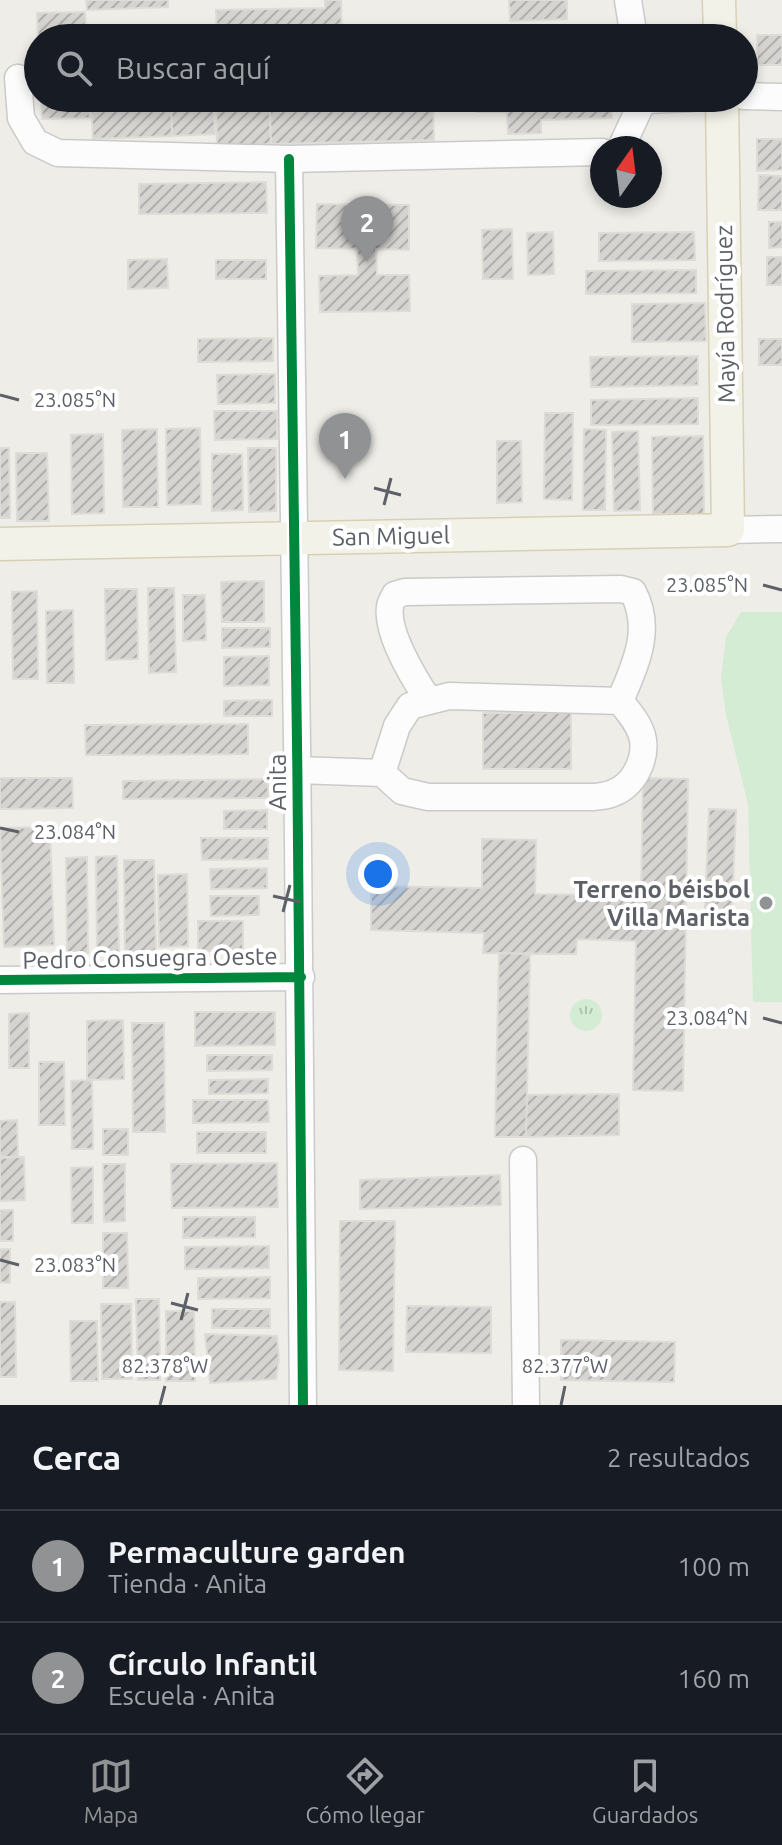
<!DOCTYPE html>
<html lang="es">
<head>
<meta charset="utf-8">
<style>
	:root { --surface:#171b24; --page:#20242c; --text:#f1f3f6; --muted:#9ea1a6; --line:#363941; --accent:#909294 }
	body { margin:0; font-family:Ubuntu,sans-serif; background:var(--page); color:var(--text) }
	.compass { position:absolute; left:590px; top:136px; width:72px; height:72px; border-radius:50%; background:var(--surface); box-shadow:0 4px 12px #0003; rotate:14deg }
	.you { position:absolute; left:378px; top:874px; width:28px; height:28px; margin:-20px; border:6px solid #fff; border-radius:50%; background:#1a73e8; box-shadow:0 0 0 12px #1a73e833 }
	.badge { display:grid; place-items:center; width:52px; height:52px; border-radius:50%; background:var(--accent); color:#fff; font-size:26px; font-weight:700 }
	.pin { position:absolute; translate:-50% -66px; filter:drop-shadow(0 2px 4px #0008) }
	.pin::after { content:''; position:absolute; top:42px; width:28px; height:24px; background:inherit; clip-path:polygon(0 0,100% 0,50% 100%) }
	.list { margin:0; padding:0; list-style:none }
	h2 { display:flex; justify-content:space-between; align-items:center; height:104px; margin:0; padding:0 32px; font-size:34px }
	h2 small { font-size:26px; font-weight:400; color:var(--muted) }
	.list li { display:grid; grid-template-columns:52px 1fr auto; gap:24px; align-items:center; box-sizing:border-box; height:112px; padding:0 32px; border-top:2px solid var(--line) }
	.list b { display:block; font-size:30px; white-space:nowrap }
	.list p { margin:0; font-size:26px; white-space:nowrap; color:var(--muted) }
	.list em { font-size:26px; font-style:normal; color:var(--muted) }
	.icon { flex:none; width:44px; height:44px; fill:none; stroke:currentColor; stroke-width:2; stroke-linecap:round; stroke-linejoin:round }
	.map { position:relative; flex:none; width:782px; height:1405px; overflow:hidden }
	.search { position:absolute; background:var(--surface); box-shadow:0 4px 12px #0003; left:24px; right:24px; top:24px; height:88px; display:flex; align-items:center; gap:20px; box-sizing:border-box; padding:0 28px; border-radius:44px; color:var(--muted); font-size:30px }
	.sheet { height:328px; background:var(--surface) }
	nav { display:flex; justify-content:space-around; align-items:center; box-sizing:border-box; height:112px; border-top:2px solid var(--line); background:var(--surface); font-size:22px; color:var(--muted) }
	nav a { display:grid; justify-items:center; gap:4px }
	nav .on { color:var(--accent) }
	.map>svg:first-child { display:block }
</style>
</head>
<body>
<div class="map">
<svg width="782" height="1405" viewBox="0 0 782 1405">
	<defs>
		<pattern id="grass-tufts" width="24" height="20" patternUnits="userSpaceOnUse" patternTransform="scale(2)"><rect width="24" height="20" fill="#d4ecd3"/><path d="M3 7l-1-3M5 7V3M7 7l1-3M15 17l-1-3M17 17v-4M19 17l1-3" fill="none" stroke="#afc3af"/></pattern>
		<pattern id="building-hatch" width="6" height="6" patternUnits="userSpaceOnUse" patternTransform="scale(2)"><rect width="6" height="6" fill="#d5d4d1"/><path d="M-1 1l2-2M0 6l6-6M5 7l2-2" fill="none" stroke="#b0afad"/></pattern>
	</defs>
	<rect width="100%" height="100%" fill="#eeede8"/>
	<!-- grass -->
	<path fill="url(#grass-tufts)" d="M570 1015a16 16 0 1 1 32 0a16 16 0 1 1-32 0Z"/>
	<!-- park -->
	<path fill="#d4ecd3" d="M741,612h41v390h-29l-5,-198 -22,-89 -5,-37 5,-41z"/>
	<!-- building -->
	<path fill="url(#building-hatch)" stroke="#dedcd6" stroke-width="2" d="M86,0h82v7l-81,3z
		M325,0h16l1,38h-125l-1,-28 109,-2z
		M509,0h58v19l-57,2z
		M85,12l1,26h-48l-1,-25z
		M757,35h25v30h-25z
		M41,98h48l1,20 -48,1z
		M171,98h42l2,36 -43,2z
		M269,98h164l1,42 -163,4z
		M478,98h133l1,20 -71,2v13l-33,1 -1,-22h-29z
		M171,99l1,37 -79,3 -2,-37z
		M270,109l1,35 -54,3 -1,-36z
		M757,139h25v31l-25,1z
		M759,175l23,1v34h-24z
		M266,182l1,31 -128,1v-30z
		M317,204l92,1v45l-33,-1 1,26h32l1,36 -90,1 -1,-36 39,-1 -1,-26 -41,-1z
		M769,222h13v25l-13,1z
		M512,229l1,50h-30l-1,-49z
		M553,232l1,42 -26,1 -1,-42z
		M694,232l1,28 -96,1v-28z
		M767,257h15v28h-15z
		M167,259l1,29 -40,1v-29z
		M216,260h50v19h-50z
		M696,270v23l-110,1v-23z
		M705,303l1,38 -74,1v-38z
		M273,338v23l-75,1v-23z
		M759,339h23v26h-23z
		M698,356v29l-107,2 -1,-30z
		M275,374v29l-57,1 -1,-29z
		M698,398v26l-107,1v-25z
		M214,411h63v28l-62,1z
		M545,413h28l-1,87 -28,-1z
		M200,428l1,76 -34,1 -1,-76z
		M157,429l1,78h-35l-1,-77z
		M584,429l22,1 -1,80h-22z
		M638,431l2,79 -26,1 -2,-79z
		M103,434l1,79 -32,1 -1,-79z
		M703,436l1,78h-51l-1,-77z
		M497,441h24l1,61 -25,1z
		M0,448h9l1,70h-10z
		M248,448h28v63l-27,1z
		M16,453h31l2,68h-32z
		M212,454h30l1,56 -31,1z
		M264,581v41h-42l-1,-40z
		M148,588h26l2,84 -27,1z
		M105,589h32l1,70 -32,1z
		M37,591l1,88h-25l-1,-87z
		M183,595h22l1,45 -23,1z
		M73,610l1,73h-27l-1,-72z
		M222,628h48v19l-48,1z
		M269,656v29l-45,1v-29z
		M272,700v16h-48v-15z
		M483,713h88v56h-88z
		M248,724v30l-162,1 -1,-30z
		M0,778h72l1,30 -73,1z
		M643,778l45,1 -5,312 -50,-1 3,-149 -59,-2 -1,15 -93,-1 1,-20 -113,-3v-44l111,2v-49l54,1 -1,54 106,2z
		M268,779v19l-145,1v-18z
		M709,809l27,1 -4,99 -27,-1z
		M267,810v19h-43v-18z
		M50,827l4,118 -50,2 -4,-119z
		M201,838h67v21l-66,1z
		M117,856l2,97h-22l-1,-96z
		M87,857l1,96h-21l-1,-95z
		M124,860h30l2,94h-31z
		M267,868v20l-56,1 -1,-20z
		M187,874l1,72 -29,1 -1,-72z
		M210,896h49v19l-48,1z
		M198,921h45v30h-45z
		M499,953l31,1 -4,183h-31z
		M195,1012h80v33l-80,1z
		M29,1013v55h-20v-54z
		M123,1020l1,59 -37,1v-59z
		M132,1023h32l1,109h-32z
		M207,1055h65v15l-65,1z
		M39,1062h25l1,63h-26z
		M268,1079v14l-59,1v-14z
		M92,1080l1,69h-21l-1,-68z
		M619,1094v41l-93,2 1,-42z
		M193,1100h75l1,22 -76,1z
		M17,1120l1,37 -18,1v-37z
		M103,1129h25v26h-25z
		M197,1132h69v21h-69z
		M0,1157h24l1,43 -25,1z
		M277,1163l1,44 -106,1 -1,-44z
		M103,1164h22v57l-21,1z
		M93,1167v56h-21l-1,-55z
		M500,1175l1,30 -141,4v-29z
		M0,1210h13v31h-13z
		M183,1217h72v20l-72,1z
		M340,1221h55l-2,150 -54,-1z
		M103,1233h24l1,55h-25z
		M269,1246v22l-84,1v-22z
		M0,1249h10v34l-10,-1z
		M270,1277v21l-72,1v-21z
		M136,1299h23l1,81h-22z
		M0,1302h15l1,75h-16z
		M101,1304h30l1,75h-30z
		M407,1306l84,1v46l-85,-1z
		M212,1309h58v19h-58z
		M166,1311h28l1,70h-29z
		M70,1321h27l1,60h-27z
		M205,1334l72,2 2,24 -3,19 -66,4z
		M561,1340l114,2 -1,40 -113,-2z"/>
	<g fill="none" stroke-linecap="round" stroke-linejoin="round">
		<defs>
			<path id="minor" d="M628,0l6,38
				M18,78l3,40 14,24 23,11 231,6 313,-7
				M744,96l38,1
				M644,100l48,-2
				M621,148l23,-50
				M289,159c6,415 12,831 14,1246
				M728,530l54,-1
				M429,701c-14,-21 -43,-68 -39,-94 0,-4 3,-8 5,-12l10,-3 216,-3 12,3c20,38 2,73 -13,109
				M297,770l85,3 20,18 26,6h166c6,-1 14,-1 19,-4 20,-7 33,-32 30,-53 -2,-14 -14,-28 -23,-39l-171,-5 -39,10 -13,20 -15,47
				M0,980l301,-3
				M523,1160l3,245"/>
			<path id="major" d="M719,0l1,38
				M0,544l728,-14 -6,-432"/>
		</defs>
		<!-- minor casing -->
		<use href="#minor" stroke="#cacac9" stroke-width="29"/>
		<!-- major casing -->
		<use href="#major" stroke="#d8d0b4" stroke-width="35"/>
		<!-- minor -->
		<use href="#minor" stroke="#fcfcfc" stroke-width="26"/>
		<!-- major -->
		<use href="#major" stroke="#f3f2e9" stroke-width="32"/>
		<defs>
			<path id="cycleway" d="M289,159c6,415 12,831 14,1246
				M0,980l301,-3"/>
		</defs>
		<!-- cycleway casing -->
		<use href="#cycleway" stroke="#fff" stroke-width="15"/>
		<!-- cycleway -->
		<use href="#cycleway" stroke="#00873e" stroke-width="10"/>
	</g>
	<!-- ticks -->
	<path fill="none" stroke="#5d6167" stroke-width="3" d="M0,395l19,5M374,488l27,7M384,505l7,-27M763,585l19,5M0,828l19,4M273,896l27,6M283,912l7,-27M763,1018l19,5M0,1260l19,5M171,1303l27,7M181,1320l7,-27M160,1405l5,-19M561,1405l4,-19"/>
	<!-- markers -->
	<circle fill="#909294" stroke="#fff" stroke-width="3" cx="766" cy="903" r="8"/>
	<g text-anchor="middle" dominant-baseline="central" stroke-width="8" stroke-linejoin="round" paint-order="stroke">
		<!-- street labels -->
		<g font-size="24" fill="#5d6167" stroke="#fff">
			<text transform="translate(725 314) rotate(-91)">Mayía Rodríguez</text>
			<text transform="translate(391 536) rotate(-1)">San Miguel</text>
			<text transform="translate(277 782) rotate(-90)">Anita</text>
			<text transform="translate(150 958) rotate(-1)">Pedro Consuegra Oeste</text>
		</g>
		<!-- poi labels -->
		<g font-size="24" font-weight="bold" fill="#5d6167" stroke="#fff" text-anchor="end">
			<text x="750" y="889">Terreno béisbol<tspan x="750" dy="28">Villa Marista</tspan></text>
		</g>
	</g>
	<g font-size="20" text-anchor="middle" fill="#5d6167" stroke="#fff" stroke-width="8" stroke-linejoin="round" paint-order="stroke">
		<text x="75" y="407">23.085°N</text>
		<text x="707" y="592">23.085°N</text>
		<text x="75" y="839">23.084°N</text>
		<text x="707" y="1025">23.084°N</text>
		<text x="75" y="1272">23.083°N</text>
		<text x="165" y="1373">82.378°W</text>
		<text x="565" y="1373">82.377°W</text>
	</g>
</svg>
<svg class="compass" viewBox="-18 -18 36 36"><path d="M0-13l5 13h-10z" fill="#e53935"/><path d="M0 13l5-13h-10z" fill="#9ea1a6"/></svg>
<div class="you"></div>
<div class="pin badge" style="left:345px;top:479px">1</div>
<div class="pin badge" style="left:367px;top:262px">2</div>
<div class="search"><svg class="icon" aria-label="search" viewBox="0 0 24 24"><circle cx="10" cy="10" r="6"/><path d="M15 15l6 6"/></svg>Buscar aquí</div>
</div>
<section class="sheet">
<h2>Cerca<small>2 resultados</small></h2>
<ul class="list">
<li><span class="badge">1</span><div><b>Permaculture garden</b><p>Tienda · Anita</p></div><em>100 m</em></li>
<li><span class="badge">2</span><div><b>Círculo Infantil</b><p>Escuela · Anita</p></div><em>160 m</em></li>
</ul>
</section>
<nav>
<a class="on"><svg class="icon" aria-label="map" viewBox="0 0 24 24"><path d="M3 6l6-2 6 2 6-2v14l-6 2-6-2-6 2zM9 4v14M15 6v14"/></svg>Mapa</a>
<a><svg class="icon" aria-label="directions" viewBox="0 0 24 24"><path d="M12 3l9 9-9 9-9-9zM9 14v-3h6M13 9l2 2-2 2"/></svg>Cómo llegar</a>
<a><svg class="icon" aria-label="saved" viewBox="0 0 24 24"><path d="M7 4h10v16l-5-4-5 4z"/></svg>Guardados</a>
</nav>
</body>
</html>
